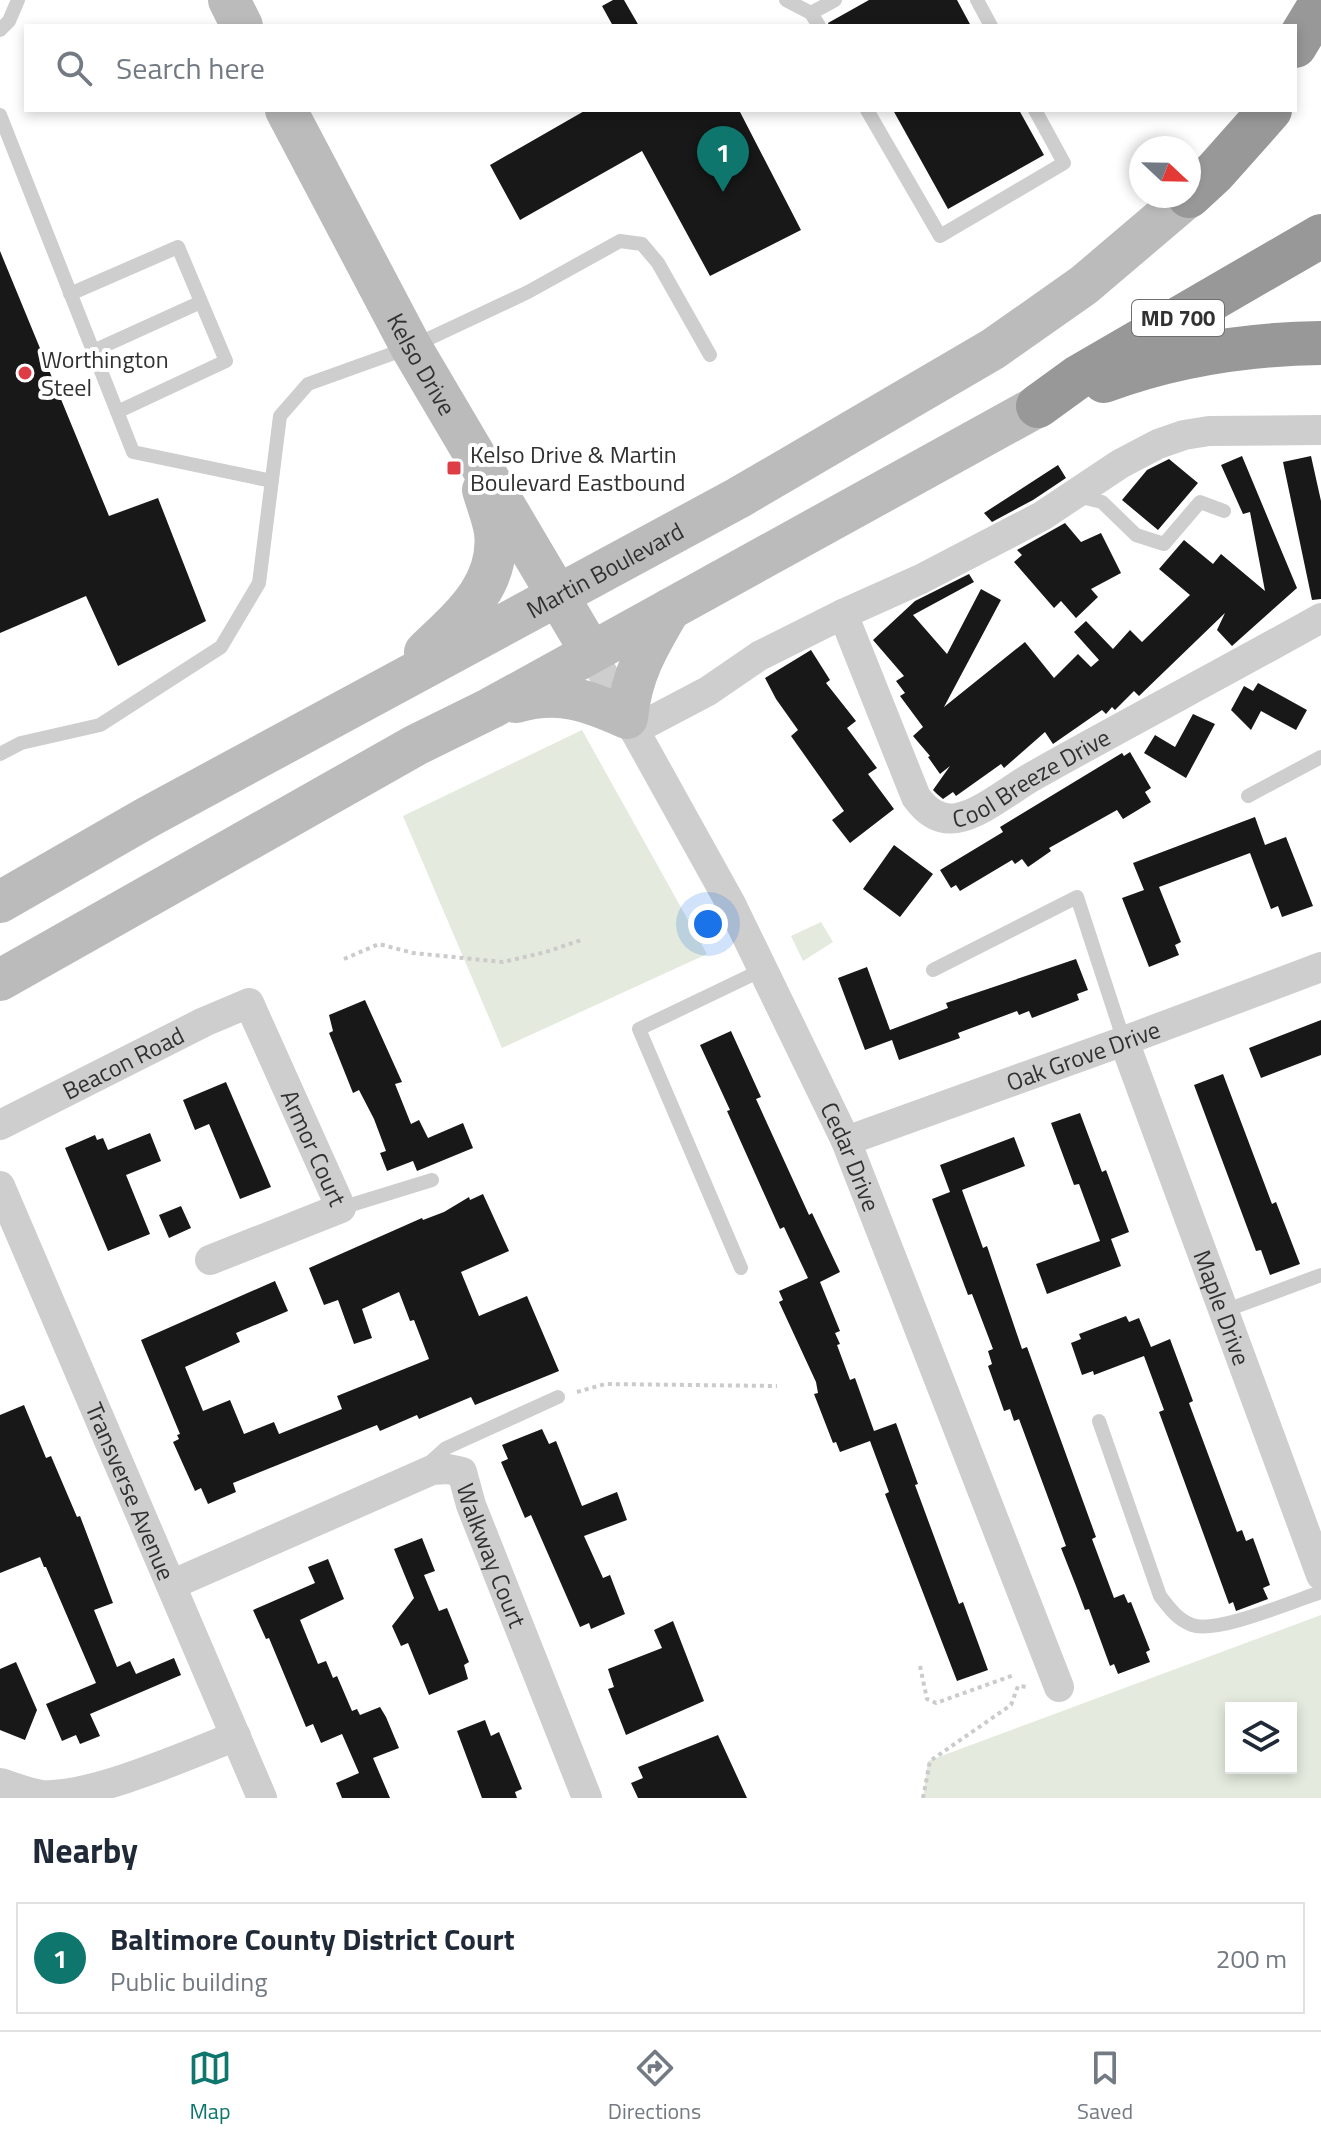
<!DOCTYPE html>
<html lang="en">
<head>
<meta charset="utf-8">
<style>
	:root { --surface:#fff; --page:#f6f6f7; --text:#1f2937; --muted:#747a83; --line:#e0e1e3; --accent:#0f766e }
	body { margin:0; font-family:"Titillium Web",sans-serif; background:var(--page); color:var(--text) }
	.controls { position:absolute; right:24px; bottom:24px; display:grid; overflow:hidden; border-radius:0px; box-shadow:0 4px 12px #0003 }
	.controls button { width:72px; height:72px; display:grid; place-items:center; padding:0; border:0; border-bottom:2px solid var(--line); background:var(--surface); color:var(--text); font:40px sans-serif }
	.compass { position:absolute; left:1129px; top:136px; width:72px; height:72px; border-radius:50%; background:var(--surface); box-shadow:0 4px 12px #0003; rotate:112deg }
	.you { position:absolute; left:708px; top:924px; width:28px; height:28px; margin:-20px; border:6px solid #fff; border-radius:50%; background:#1a73e8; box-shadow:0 0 0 12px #1a73e833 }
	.badge { display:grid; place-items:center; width:52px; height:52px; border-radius:50%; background:var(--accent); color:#fff; font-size:26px; font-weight:700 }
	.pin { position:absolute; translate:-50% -66px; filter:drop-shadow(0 2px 4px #0008) }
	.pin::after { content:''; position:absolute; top:42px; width:28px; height:24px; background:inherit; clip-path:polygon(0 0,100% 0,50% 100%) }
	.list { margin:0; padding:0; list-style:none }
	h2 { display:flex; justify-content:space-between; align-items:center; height:104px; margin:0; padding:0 32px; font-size:34px }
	h2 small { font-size:26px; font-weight:400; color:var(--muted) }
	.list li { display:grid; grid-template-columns:52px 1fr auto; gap:24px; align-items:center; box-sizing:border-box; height:112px; margin:0 16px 16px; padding:0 16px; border:2px solid var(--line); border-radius:0px }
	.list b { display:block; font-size:30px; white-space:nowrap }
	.list p { margin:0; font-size:26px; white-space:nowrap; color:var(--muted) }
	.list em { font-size:26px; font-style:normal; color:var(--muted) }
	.icon { flex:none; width:44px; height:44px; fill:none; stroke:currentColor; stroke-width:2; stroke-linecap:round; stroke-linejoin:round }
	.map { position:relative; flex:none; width:1321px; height:1798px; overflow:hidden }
	.search { position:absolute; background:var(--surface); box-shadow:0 4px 12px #0003; left:24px; right:24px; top:24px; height:88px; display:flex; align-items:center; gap:20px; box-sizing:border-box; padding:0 28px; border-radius:0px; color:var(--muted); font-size:30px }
	.sheet { height:232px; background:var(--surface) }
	nav { display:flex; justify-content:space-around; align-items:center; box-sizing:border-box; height:112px; border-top:2px solid var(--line); background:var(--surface); font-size:22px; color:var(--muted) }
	nav a { display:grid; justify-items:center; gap:4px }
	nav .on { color:var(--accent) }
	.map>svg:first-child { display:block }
</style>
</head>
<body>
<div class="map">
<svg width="1321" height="1798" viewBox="0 0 1321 1798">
	<rect width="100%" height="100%" fill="#fff"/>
	<!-- green -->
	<path fill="#e4eadd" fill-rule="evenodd" d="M582,730l125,224 -205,94 -99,-232z
		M821,922l12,20 -30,19 -12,-25z
		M1321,1615v183h-398l5,-37zM1291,1708v60h-60v-60z"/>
	<!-- building -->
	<path fill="#181818" d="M613,0h11l15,26h-26l-11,-20z
		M869,0h88l14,26h-142l-1,-3z
		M586,110h153l62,120 -91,46 -68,-125 -122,69 -30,-55z
		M893,110h126l25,45 -96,54z
		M0,251l109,265 49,-18 48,123 -88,45 -32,-70 -86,37z
		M1242,456l55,132 -65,58 -15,-16 8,-17 -86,83 -5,-5 -19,19 -3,-3 -6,7 -4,-4 -49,34 -8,-12 -41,36 -3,-4 -45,32 -3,-4 -10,7 -6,-5 -4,-4 17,-24 -10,8 -12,-17 2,-1 -17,-20 10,-9 -23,-31 5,-3 -9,-12 8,-5 -31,-36 42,-39 54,-27 5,8 -61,33 34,39 34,-65 20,11 -57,107 81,-65 29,36 24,-24 13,13 8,-7 -25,-28 12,-11 27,28 17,-19 12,12 48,-47 -31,-26 25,-29 29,24 8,-10 44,37 -15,-79 -7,2 -22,-49z
		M1311,456l10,45v98l-9,1 -29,-138z
		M1169,459l29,24 -40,47 -36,-30 25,-30z
		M1058,465l8,13 -33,22 -41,22 -8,-9z
		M1065,523l16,19 20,-9 20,40 -30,16 7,8 -22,21 -15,-17 -7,7 -40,-46 8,-7 -5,-5z
		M811,650l19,30 -4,3 30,38 -9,7 30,40 -9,6 26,35 -44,34 -18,-23 12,-9 -53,-75 7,-6 -22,-31 -11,-21z
		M1258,683l49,27 -11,20 -35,-19 -10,19 -20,-20 13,-24 9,5z
		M1193,714l22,10 -29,54 -42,-25 11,-18 20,12z
		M1130,752l21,36 -6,4 6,10 -28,17 -6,-9 -68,38 2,3 -23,16 -6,-8 -7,5 -3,-4 -52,31 -4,-6 -5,3 -11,-18 63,-38 -3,-5 122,-74 2,3z
		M1255,817l10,28 21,-8 27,69 -31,11 -4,-11 -7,3 -21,-56 -91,34 22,55 -6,3 4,10 -30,12 -27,-69 22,-8 -11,-27z
		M894,845l39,29 -33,43 -37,-28z
		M1076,959l12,31 -11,4 2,6 -47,18 -3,-7 -10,4 -2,-4 -59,22 2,5 -61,22 -7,-20 -27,10 -27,-72 29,-11 23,63 58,-22 -2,-5z
		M365,1000l37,82 -7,2 16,40 8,-4 9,18 35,-15 10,25 -56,23 -4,-10 -26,10 -7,-18 6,-2 -12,-32 -15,-29 -6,3 -24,-60 4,-2 -4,-16z
		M1321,1020v35l-60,23 -12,-30z
		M731,1031l30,66 -5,2 53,116 3,-2 28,59 -20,10 20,49 -5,2 5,11 -3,1 13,35 5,-2 19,53 22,-8 22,61 -3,1 44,119 4,-2 25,68 -31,11 -72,-187 4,-2 -19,-51 -30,11 -4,-10 -3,1 -19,-49 4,-1 -2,-11 -37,-80 4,-2 -4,-9 29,-13 -24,-51 -4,2 -53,-118 3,-1 -30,-65z
		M1223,1074l49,130 4,-2 24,62 -30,11 -9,-25 -5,1 -62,-166z
		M226,1082l45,105 -31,12 -31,-75 -14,6 -12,-30z
		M1080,1113l22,59 4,-2 23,62 -18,7 10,27 -74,28 -11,-30 64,-23 -21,-57 -5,1 -23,-62z
		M150,1133l11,28 -35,14 24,59 -42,17 -43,-103 30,-13 2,5 6,-2 5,12z
		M1014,1137l11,29 -63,24 21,58 4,-2 35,103 5,-2 69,190 -4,2 22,59 10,-4 4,9 3,-1 19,48 -4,2 4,10 -32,12 -4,-10 -4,2 -21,-57 -4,1 -9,-24 -15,-38 5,-2 -47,-127 -5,2 -4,-12 -6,2 -16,-45 4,-2 -4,-13 5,-2 -21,-55 -4,1 -36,-96 18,-7 -10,-27z
		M483,1194l26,57 -48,21 18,44 48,-20 32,75 -84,34 -4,-8 -52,22 -2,-4 -37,16 -3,-6 -15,6 -129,52 3,9 -28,12 -7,-16 -6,3 -22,-49 6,-3 -2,-4 3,-1 -39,-94 134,-59 13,30 -52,22 4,9 -55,25 18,44 27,-11 14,34 30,-12 5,12 63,-25 -5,-13 92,-37 -15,-39 -4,1 -11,-29 -37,17 10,29 -18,6 -16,-44 -14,5 -15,-37 113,-50 1,2 21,-8 25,-15 1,3z
		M181,1206l10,22 -22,10 -10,-23z
		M1126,1316l3,6 10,-4 12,29 19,-8 23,62 -4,2 48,129 5,-2 4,11 7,-3 17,47 -7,3 5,11 -32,12 -3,-9 -4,2 -70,-192 5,-2 -20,-54 -50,19 -1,-4 -11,4 -11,-32 10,-4 -2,-5z
		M24,1405l22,53 5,-2 26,61 3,-1 33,87 -19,7 23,57 13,-6 6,13 38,-16 7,17 -91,39 10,22 -20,8 -4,-9 -14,6 -16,-37 50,-21 -50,-116h-2l-4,-10 -40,16v-158z
		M542,1429l7,15 7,-3 26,65 35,-14 10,28 -43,16 19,42 7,-3 15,39 -34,15 -2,-6 -9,4 -49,-112 -6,3 -24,-56 7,-3 -6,-14z
		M422,1538l13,33 -11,4 15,36 8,-3 22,54 -5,3 4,14 -39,16 -21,-52 -7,3 -9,-20 22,-28 -20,-49z
		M328,1559l16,40 -44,21 18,44 8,-3 7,17 4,-2 15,35 5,-2 3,6 20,-8 6,10 13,31 -26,10 17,40h-48l-6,-15 23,-10 -17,-39 -21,9 -8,-19 -7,3 -37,-89 -3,1 -13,-29 62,-27 -7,-16z
		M673,1621l31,80 -78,34 -18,-46 6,-2 -6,-18 54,-21 -8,-18z
		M16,1662l21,48 -12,30 -25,-10v-61z
		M485,1720l6,16 8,-4 23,57 -7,3 2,6h-35l-25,-67z
		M718,1735l29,63h-109l-7,-15 12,-5 -5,-11z"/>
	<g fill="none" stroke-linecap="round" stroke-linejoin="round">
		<!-- path -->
		<path stroke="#cbcbcb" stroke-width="4" stroke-dasharray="4 4" stroke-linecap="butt" d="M344,959l35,-15 34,9 90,9 43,-10 35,-12
			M577,1392l28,-8 172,2
			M920,1666l7,33 9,4 78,-28
			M923,1798l7,-37 81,-56 7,-19 11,1"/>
		<!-- lane -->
		<path stroke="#cecece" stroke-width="14" d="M786,0l25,13 8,13
			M977,0l14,26
			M811,13l24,-13
			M0,30l9,-9 9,-21
			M867,110l73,126 124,-73 -29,-53
			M0,115l133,337 139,29
			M70,294l108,-47 48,114 -109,51
			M93,351l108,-49
			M1077,496l25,6 34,33 28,9 36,-42 24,9
			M0,754l21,-11 79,-18 121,-78 38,-64 21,-167 28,-32 103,-37 117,-55 92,-51 22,3 16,19 52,92
			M1248,796l73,-39
			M933,970l144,-73 47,144
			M341,1208l91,-28
			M741,1268l-102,-239 123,-59
			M1224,1311l97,-36
			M1099,1421l61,175c10,13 17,23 32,29 24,9 102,-24 129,-33
			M425,1467l21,-19 112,-51"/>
		<!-- street -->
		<g stroke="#cecece" stroke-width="30">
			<path id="s1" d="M843,614l73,183c10,14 23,24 41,21 25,-4 57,-32 80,-44 94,-53 190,-103 284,-156"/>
			<path id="s2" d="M591,652l140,252 115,237 213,546"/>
			<path d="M634,730l74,-39 51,-35 84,-42 78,-35 121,-63 78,-52 38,-20 26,-9 25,-4 112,-1"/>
			<path id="s3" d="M1124,1041l197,534"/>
			<path id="s4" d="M0,1125l204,-103 45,-19 92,205 -131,52"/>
			<path id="s5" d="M846,1141l278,-100 197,-74"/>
			<path id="s6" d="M0,1186l262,612"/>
			<path id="s7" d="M171,1585l261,-115 16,-1 14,3 9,33 116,293"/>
			<path d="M0,1783c14,4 28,10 42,12 49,3 146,-40 194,-59"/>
		</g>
		<!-- secondary -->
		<g stroke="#bbb" stroke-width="42">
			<path d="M229,0l13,26"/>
			<path id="s8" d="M286,110l125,237 180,305"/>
			<path d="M425,652c34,-33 76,-66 70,-120 -2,-14 -8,-28 -12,-42"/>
			<path d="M516,702c43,-12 71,-2 111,16 4,-43 21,-72 43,-109"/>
			<path id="s9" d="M0,902l148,-85 590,-319 255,-149 91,-64 100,-85"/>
			<path d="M0,980l416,-235 75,-37 547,-302"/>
		</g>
		<!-- highway -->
		<path stroke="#989898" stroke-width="44" d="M1295,46l26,-43
			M1189,196l26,-24 55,-62
			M1104,381c70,-26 143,-37 217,-38
			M1038,406l40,-29 243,-141"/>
	</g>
	<!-- markers -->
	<g fill="#de3d45" stroke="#fff" stroke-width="3">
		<circle cx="25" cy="373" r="8"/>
		<rect x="446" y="460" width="16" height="16" rx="4"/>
	</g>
	<g text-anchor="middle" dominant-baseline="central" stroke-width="8" stroke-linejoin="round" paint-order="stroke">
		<!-- shield labels -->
		<rect fill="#fff" stroke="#6f6f6f" stroke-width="2" x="1132" y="300" width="92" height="36" rx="6"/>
		<g font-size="22" font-weight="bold" fill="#313131">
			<text x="1178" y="318">MD 700</text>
		</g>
		<!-- poi labels -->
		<g font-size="24" fill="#313131" stroke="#fff" text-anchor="start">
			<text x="41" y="359">Worthington<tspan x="41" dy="28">Steel</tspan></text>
			<text x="470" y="454">Kelso Drive &amp; Martin<tspan x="470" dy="28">Boulevard Eastbound</tspan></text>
		</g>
		<!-- street labels -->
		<g font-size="24" fill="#313131" stroke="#fff">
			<text stroke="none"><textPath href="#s8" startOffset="288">Kelso Drive</textPath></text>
			<text stroke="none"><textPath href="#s9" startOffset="690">Martin Boulevard</textPath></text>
			<text stroke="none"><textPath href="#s1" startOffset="330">Cool Breeze Drive</textPath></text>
			<text stroke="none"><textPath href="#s5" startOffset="252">Oak Grove Drive</textPath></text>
			<text stroke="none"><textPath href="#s4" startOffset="138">Beacon Road</textPath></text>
			<text stroke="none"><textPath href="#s4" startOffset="436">Armor Court</textPath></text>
			<text stroke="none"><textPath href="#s2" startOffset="568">Cedar Drive</textPath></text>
			<text stroke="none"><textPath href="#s3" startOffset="284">Maple Drive</textPath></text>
			<text stroke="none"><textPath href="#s6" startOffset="332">Transverse Avenue</textPath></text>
			<text stroke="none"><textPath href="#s7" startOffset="404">Walkway Court</textPath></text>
		</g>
	</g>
</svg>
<div class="controls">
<button><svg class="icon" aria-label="layers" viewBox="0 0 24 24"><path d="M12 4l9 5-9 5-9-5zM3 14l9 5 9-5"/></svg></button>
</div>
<svg class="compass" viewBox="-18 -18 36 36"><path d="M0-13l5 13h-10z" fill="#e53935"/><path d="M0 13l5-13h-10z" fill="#747a83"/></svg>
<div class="you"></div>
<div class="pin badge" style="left:723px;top:192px">1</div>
<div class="search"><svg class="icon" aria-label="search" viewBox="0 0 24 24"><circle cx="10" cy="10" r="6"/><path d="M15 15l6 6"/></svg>Search here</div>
</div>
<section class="sheet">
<h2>Nearby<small></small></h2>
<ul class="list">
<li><span class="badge">1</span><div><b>Baltimore County District Court</b><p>Public building</p></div><em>200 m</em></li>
</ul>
</section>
<nav>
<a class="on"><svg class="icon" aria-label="map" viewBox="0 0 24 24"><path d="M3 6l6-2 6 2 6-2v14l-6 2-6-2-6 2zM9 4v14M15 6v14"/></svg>Map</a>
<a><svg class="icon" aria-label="directions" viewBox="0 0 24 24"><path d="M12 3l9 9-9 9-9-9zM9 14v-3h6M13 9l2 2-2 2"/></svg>Directions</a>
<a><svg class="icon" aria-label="saved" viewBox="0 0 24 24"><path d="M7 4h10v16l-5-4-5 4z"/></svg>Saved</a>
</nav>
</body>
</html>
